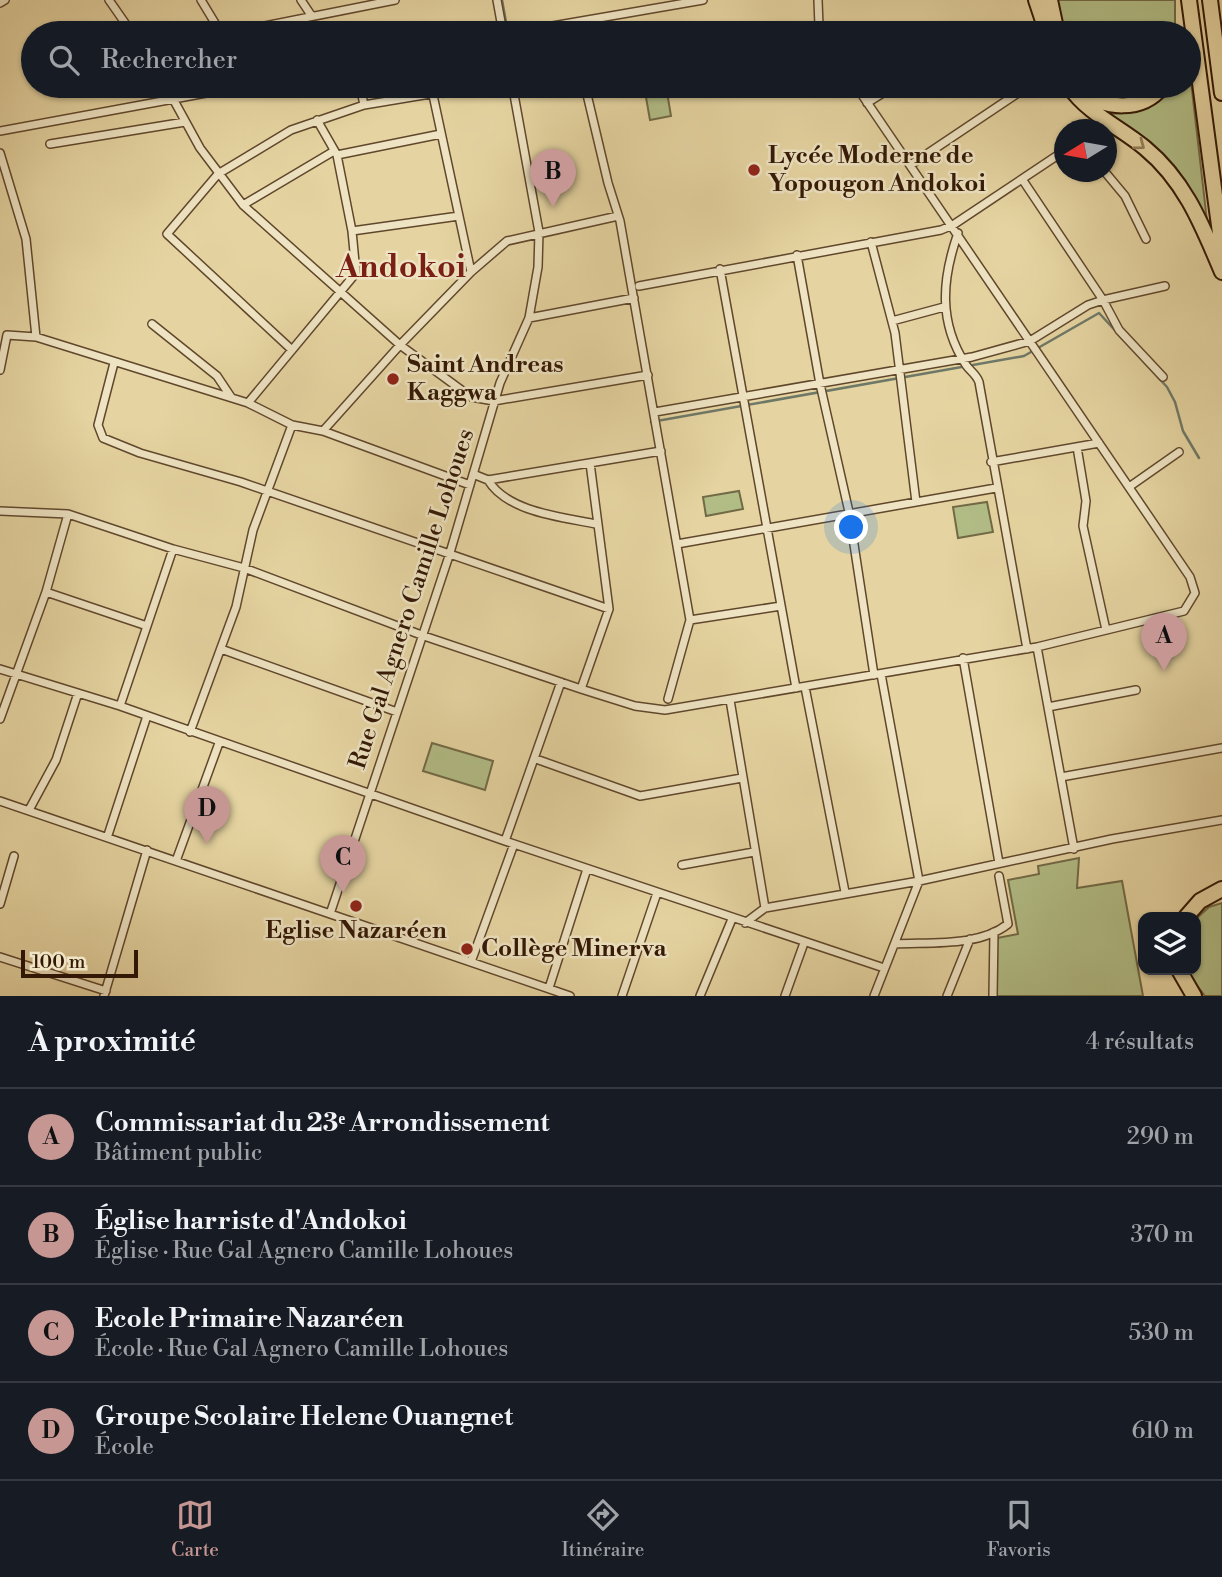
<!DOCTYPE html>
<html lang="fr">
<head>
<meta charset="utf-8">
<style>
	:root { --surface:#171b24; --page:#242831; --text:#f1f3f6; --muted:#9ea1a6; --line:#363941; --accent:#c59692 }
	body { margin:0; font-family:"Libre Bodoni",serif; background:var(--page); color:var(--text) }
	.controls { position:absolute; right:21px; bottom:21px; display:grid; overflow:hidden; border-radius:14px; box-shadow:0 2px 5px #0004 }
	.controls button { width:63px; height:63px; display:grid; place-items:center; padding:0; border:0; border-bottom:2px solid var(--line); background:var(--surface); color:var(--text); font:35px sans-serif }
	.compass { position:absolute; left:1054px; top:119px; width:63px; height:63px; border-radius:50%; background:var(--surface); box-shadow:0 2px 5px #0004; rotate:259deg }
	.scale { position:absolute; left:21px; bottom:18px; width:117px; box-sizing:border-box; padding-left:7px; border:4px solid #331805; border-top:0; font-size:19px; line-height:24px; white-space:nowrap; color:#331805; -webkit-text-stroke:5px #eee3c2; paint-order:stroke }
	.you { position:absolute; left:852px; top:528px; width:24px; height:24px; margin:-18px; border:5px solid #fff; border-radius:50%; background:#1a73e8; box-shadow:0 0 0 10px #1a73e833 }
	.badge { display:grid; place-items:center; width:46px; height:46px; border-radius:50%; background:var(--accent); color:#111; font-size:23px; font-weight:700 }
	.pin { position:absolute; translate:-50% -58px; filter:drop-shadow(0 2px 4px #0008) }
	.pin::after { content:''; position:absolute; top:37px; width:24px; height:21px; background:inherit; clip-path:polygon(0 0,100% 0,50% 100%) }
	.list { margin:0; padding:0; list-style:none }
	h2 { display:flex; justify-content:space-between; align-items:center; height:91px; margin:0; padding:0 28px; font-size:30px }
	h2 small { font-size:23px; font-weight:400; color:var(--muted) }
	.list li { display:grid; grid-template-columns:46px 1fr auto; gap:21px; align-items:center; box-sizing:border-box; height:98px; padding:0 28px; border-top:2px solid var(--line) }
	.list b { display:block; font-size:26px; white-space:nowrap }
	.list p { margin:0; font-size:23px; white-space:nowrap; color:var(--muted) }
	.list em { font-size:23px; font-style:normal; color:var(--muted) }
	.icon { flex:none; width:38px; height:38px; fill:none; stroke:currentColor; stroke-width:2; stroke-linecap:round; stroke-linejoin:round }
	.map { position:relative; flex:none; width:1222px; height:996px; overflow:hidden }
	.search { position:absolute; background:var(--surface); box-shadow:0 2px 5px #0004; left:21px; right:21px; top:21px; height:77px; display:flex; align-items:center; gap:18px; box-sizing:border-box; padding:0 24px; border-radius:38px; color:var(--muted); font-size:26px }
	.sheet { height:483px; background:var(--surface) }
	nav { display:flex; justify-content:space-around; align-items:center; box-sizing:border-box; height:98px; border-top:2px solid var(--line); background:var(--surface); font-size:19px; color:var(--muted) }
	nav a { display:grid; justify-items:center; gap:4px }
	nav .on { color:var(--accent) }
	.map>svg:first-child { display:block }
</style>
</head>
<body>
<div class="map">
<svg width="1222" height="996" viewBox="0 0 1222 996">
	<rect width="100%" height="100%" fill="#e5d4a1"/>
	<filter id="stains"><feTurbulence type="fractalNoise" baseFrequency=".00286" numOctaves="4"/><feColorMatrix values="0 0 0 0 .2 0 0 0 0 .09 0 0 0 0 .02 0 0 0 .5 -.17"/></filter>
	<radialGradient id="worn" r=".72"><stop offset=".6" stop-color="#630" stop-opacity="0"/><stop offset="1" stop-color="#630" stop-opacity=".3"/></radialGradient>
	<!-- green -->
	<path fill="#b2bd86" stroke="#726a46" stroke-width="2" d="M1054,0h121v33h-114z
		M1189,64l18,157 -23,-42 -26,-28 -48,-37c25,-1 47,-9 64,-28h15z
		M644,86h22l5,30 -21,4z
		M1086,86h64c-22,18 -41,12 -64,0z
		M739,491l4,18 -37,7 -3,-19z
		M987,502l6,30 -35,6 -5,-31z
		M432,743l61,18 -8,29 -62,-19z
		M1079,858l-2,30 45,-7 21,115h-147l1,-58 21,-4 -10,-54 31,-6 -1,-8z
		M1222,903v93h-17l-20,-26h11v-51l13,-12z"/>
	<g fill="none" stroke-linecap="round" stroke-linejoin="round">
		<!-- stream -->
		<path stroke="#6e7867" stroke-width="2.5" d="M502,0l6,33
			M443,97l64,-11
			M651,422l373,-66 75,-43 68,74 8,15 8,29 16,27"/>
		<defs>
			<path id="minor" d="M109,0l23,33
				M201,0l20,33
				M301,0l10,15
				M497,0l6,33
				M818,0l1,26 4,7
				M0,3l5,-3
				M229,33l166,-33
				M512,33l191,-33
				M778,33l41,-7
				M166,86l34,62 43,57 157,140 71,52 23,4 154,-26
				M360,86l4,19
				M585,86l23,97 12,38 70,399 -22,79
				M433,95l38,177
				M867,103l27,-17
				M0,131l244,-45
				M50,144l135,-22
				M0,153l26,86 10,98
				M337,155l104,-21
				M912,164l106,-71
				M1105,172l20,24 21,43
				M1022,179l81,121 16,30 44,47
				M243,205l91,-54
				M352,231l107,-15
				M958,233c-16,46 -20,89 8,132 4,6 10,9 13,17l48,267
				M871,242l24,91 21,169
				M797,255l23,129 29,128 25,163
				M720,269l76,419
				M639,286l302,-56 12,-5 111,-74
				M529,318l105,-20
				M892,321l52,-14
				M152,324l65,52 14,21
				M292,350l-125,-116 51,-60 73,-44 73,-25 114,-19
				M114,363l-16,62 5,13 37,15 101,29 368,127
				M0,370l7,-35 29,2 212,66 44,22 31,6 147,54
				M248,403l108,-130 -4,-42 -15,-76 -20,-35
				M655,412l317,-55 58,-16 58,-36 15,-5 62,-14
				M323,431l77,-86 71,-73 36,-31 111,-25
				M1077,447l9,54 -3,25 23,104
				M991,462l108,-19
				M473,474l15,6 173,-29
				M488,480c19,32 74,37 108,44
				M1129,487l50,-35
				M0,511l68,3 105,35 71,19 180,68 157,53 54,17 30,4 372,-63 147,-36 11,-18 -5,-16 -334,-491
				M677,544l319,-56
				M46,592l22,-78
				M690,620l91,-14
				M1037,647l37,202
				M221,649l176,63
				M963,658l36,205
				M0,669l120,37 385,135 379,127
				M805,687l40,205
				M581,689l28,-80 -19,-146
				M730,700l35,208
				M120,706l53,-157
				M1048,707l88,-17
				M0,719l46,-127 101,34
				M190,732l46,-125 17,-77 39,-105
				M536,759l104,37 102,-18
				M1061,777l161,-29
				M0,801l570,195
				M29,810l27,-50 22,-67
				M108,835l39,-119
				M505,841l56,-159
				M176,861l43,-118
				M682,865l72,-13
				M0,904l14,-48
				M330,914l119,-358 51,-173 29,-65 9,-51 1,-35 -26,-143
				M745,923l20,-15 154,-27 -38,-207
				M895,944c35,-2 84,3 113,-20l-9,-48
				M0,957l106,34
				M471,962l43,-118
				M549,988l38,-119
				M104,996l43,-146
				M622,996l35,-103
				M700,996l32,-77
				M785,996l19,-53
				M874,996l45,-115 193,-42 110,-19
				M947,996l23,-57
				M993,996l1,-64"/>
			<path id="motorway" d="M1036,0l11,33
				M1050,0l7,33
				M1189,0l33,248
				M1210,0l12,93
				M1069,86c19,28 51,41 76,62 40,33 57,77 77,124
				M1081,88c23,23 61,24 82,-2
				M1186,917l14,-16 22,-12
				M1179,970l15,26"/>
		</defs>
		<!-- minor casing -->
		<use href="#minor" stroke="#60472c" stroke-width="10"/>
		<!-- motorway casing -->
		<use href="#motorway" stroke="#331805" stroke-width="18"/>
		<!-- minor -->
		<use href="#minor" stroke="#eee3c2" stroke-width="7"/>
		<!-- motorway -->
		<use href="#motorway" stroke="#e5d4a1" stroke-width="14"/>
	</g>
	<!-- one-way arrows -->
	<defs><path id="oneway-chevron" d="M-2-3.5L2.5 0L-2 3.5" fill="none" stroke-width="1.6" stroke-linecap="round" stroke-linejoin="round" transform="scale(1.75)"/></defs>
	<use stroke="#957f5b" href="#oneway-chevron" transform="translate(1140 145) rotate(37)"/>
	<!-- markers -->
	<g fill="#8f2418" stroke="#eee3c2" stroke-width="2.5">
		<circle cx="754" cy="170" r="7"/>
		<circle cx="393" cy="379" r="7"/>
		<circle cx="356" cy="906" r="7"/>
		<circle cx="467" cy="949" r="7"/>
	</g>
	<g text-anchor="middle" dominant-baseline="central" stroke-width="5" stroke-linejoin="round" paint-order="stroke">
		<!-- poi labels -->
		<g font-size="24" font-weight="bold" fill="#331805" stroke="#eee3c2" text-anchor="start">
			<text x="768" y="156">Lycée Moderne de<tspan x="768" dy="28">Yopougon Andokoi</tspan></text>
			<text x="407" y="365">Saint Andreas<tspan x="407" dy="28">Kaggwa</tspan></text>
			<text x="356" y="931" text-anchor="middle">Eglise Nazaréen</text>
			<text x="481" y="949">Collège Minerva</text>
		</g>
		<!-- street labels -->
		<g font-size="24" fill="#331805" stroke="#eee3c2">
			<text transform="translate(412 599) rotate(-72)">Rue Gal Agnero Camille Lohoues</text>
		</g>
		<!-- district labels -->
		<g font-size="32" font-weight="bold" fill="#7a1f14" stroke="#eee3c2">
			<text x="401" y="267">Andokoi</text>
		</g>
	</g>
	<rect width="100%" height="100%" filter="url(#stains)"/>
	<rect width="100%" height="100%" fill="url(#worn)"/>
</svg>
<div class="controls">
<button><svg class="icon" aria-label="layers" viewBox="0 0 24 24"><path d="M12 4l9 5-9 5-9-5zM3 14l9 5 9-5"/></svg></button>
</div>
<svg class="compass" viewBox="-18 -18 36 36"><path d="M0-13l5 13h-10z" fill="#e53935"/><path d="M0 13l5-13h-10z" fill="#9ea1a6"/></svg>
<div class="scale">100 m</div>
<div class="you"></div>
<div class="pin badge" style="left:1164px;top:671px">A</div>
<div class="pin badge" style="left:553px;top:207px">B</div>
<div class="pin badge" style="left:343px;top:893px">C</div>
<div class="pin badge" style="left:207px;top:844px">D</div>
<div class="search"><svg class="icon" aria-label="search" viewBox="0 0 24 24"><circle cx="10" cy="10" r="6"/><path d="M15 15l6 6"/></svg>Rechercher</div>
</div>
<section class="sheet">
<h2>À proximité<small>4 résultats</small></h2>
<ul class="list">
<li><span class="badge">A</span><div><b>Commissariat du 23ᵉ Arrondissement</b><p>Bâtiment public</p></div><em>290 m</em></li>
<li><span class="badge">B</span><div><b>Église harriste d'Andokoi</b><p>Église · Rue Gal Agnero Camille Lohoues</p></div><em>370 m</em></li>
<li><span class="badge">C</span><div><b>Ecole Primaire Nazaréen</b><p>École · Rue Gal Agnero Camille Lohoues</p></div><em>530 m</em></li>
<li><span class="badge">D</span><div><b>Groupe Scolaire Helene Ouangnet</b><p>École</p></div><em>610 m</em></li>
</ul>
</section>
<nav>
<a class="on"><svg class="icon" aria-label="map" viewBox="0 0 24 24"><path d="M3 6l6-2 6 2 6-2v14l-6 2-6-2-6 2zM9 4v14M15 6v14"/></svg>Carte</a>
<a><svg class="icon" aria-label="directions" viewBox="0 0 24 24"><path d="M12 3l9 9-9 9-9-9zM9 14v-3h6M13 9l2 2-2 2"/></svg>Itinéraire</a>
<a><svg class="icon" aria-label="saved" viewBox="0 0 24 24"><path d="M7 4h10v16l-5-4-5 4z"/></svg>Favoris</a>
</nav>
</body>
</html>
